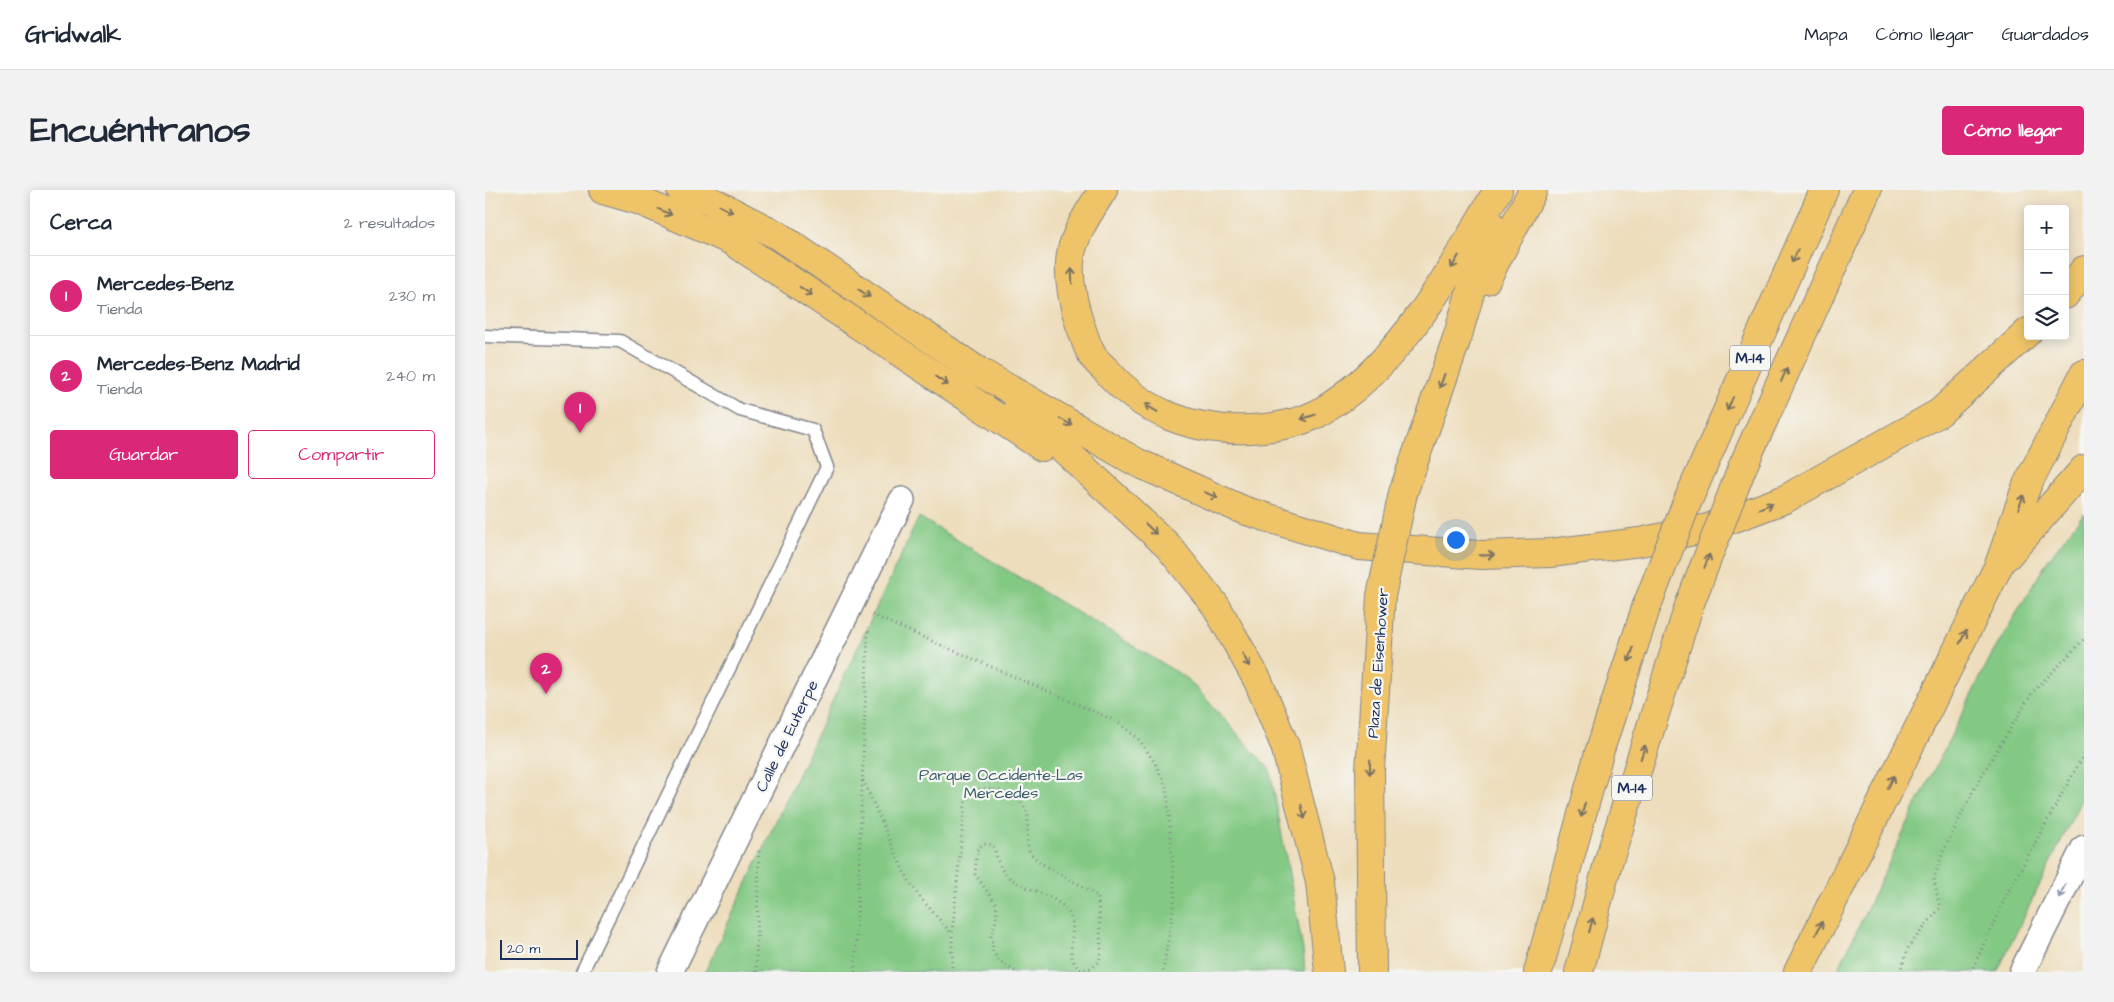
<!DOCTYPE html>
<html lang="es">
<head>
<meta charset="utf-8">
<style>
	:root { --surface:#fff; --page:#f2f2f3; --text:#1f2937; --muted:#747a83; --line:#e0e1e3; --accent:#db2777 }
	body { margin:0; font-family:"Architects Daughter",sans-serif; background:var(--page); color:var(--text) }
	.controls { position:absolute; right:15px; top:15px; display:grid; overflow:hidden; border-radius:5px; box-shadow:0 2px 12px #0003 }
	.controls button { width:45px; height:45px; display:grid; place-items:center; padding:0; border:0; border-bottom:1px solid var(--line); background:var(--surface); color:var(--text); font:25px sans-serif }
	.scale { position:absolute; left:15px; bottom:12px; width:78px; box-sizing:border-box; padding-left:5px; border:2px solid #1b2f5e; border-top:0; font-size:14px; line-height:18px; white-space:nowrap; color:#1b2f5e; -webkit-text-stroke:4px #f6f6f2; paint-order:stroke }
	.you { position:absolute; left:970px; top:349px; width:18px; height:18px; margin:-12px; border:4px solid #fff; border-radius:50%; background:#1a73e8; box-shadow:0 0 0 8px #1a73e833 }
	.badge { display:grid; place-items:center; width:32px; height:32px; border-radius:50%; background:var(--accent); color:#fff; font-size:16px; font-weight:700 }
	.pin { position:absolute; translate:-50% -41px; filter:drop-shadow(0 1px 2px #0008) }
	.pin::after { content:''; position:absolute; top:26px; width:18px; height:15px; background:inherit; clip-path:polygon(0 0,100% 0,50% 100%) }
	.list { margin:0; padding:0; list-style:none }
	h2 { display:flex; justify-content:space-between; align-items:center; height:65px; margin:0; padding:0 20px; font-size:21px }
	h2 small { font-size:16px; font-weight:400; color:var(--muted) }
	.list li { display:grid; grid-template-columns:32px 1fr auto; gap:15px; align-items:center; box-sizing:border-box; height:80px; padding:0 20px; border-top:1px solid var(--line) }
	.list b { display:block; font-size:19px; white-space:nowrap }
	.list p { margin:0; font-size:16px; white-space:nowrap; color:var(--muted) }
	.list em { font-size:16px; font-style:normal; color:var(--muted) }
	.actions { display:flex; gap:10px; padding:15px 20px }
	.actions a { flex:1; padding:11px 0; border:1px solid var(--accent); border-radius:5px; text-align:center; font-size:18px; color:var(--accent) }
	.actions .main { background:var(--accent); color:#fff }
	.icon { flex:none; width:28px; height:28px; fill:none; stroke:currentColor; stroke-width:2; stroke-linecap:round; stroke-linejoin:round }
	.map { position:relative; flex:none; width:1599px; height:782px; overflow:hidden; border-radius:5px }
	header { display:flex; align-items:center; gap:30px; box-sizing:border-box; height:70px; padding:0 25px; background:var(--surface); border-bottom:1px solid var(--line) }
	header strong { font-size:24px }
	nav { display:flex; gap:28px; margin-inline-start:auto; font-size:18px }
	.intro { display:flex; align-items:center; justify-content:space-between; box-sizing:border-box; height:120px; padding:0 30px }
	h1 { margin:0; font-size:35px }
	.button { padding:12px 22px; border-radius:5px; background:var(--accent); color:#fff; font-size:18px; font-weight:700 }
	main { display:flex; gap:30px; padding:0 30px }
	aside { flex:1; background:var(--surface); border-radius:5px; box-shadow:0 2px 12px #0003 }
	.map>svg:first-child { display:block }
</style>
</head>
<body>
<header>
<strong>Gridwalk</strong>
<nav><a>Mapa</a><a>Cómo llegar</a><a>Guardados</a></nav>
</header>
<div class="intro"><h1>Encuéntranos</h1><a class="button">Cómo llegar</a></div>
<main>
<aside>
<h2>Cerca<small>2 resultados</small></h2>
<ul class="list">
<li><span class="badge">1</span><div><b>Mercedes-Benz</b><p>Tienda</p></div><em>230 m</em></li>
<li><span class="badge">2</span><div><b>Mercedes-Benz Madrid</b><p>Tienda</p></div><em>240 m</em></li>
</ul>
<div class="actions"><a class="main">Guardar</a><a>Compartir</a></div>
</aside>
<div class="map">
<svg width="1599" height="782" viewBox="0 0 1599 782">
	<rect width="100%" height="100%" fill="#f6f6f2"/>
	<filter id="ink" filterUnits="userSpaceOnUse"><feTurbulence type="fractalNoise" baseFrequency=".02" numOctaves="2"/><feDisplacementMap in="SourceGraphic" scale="10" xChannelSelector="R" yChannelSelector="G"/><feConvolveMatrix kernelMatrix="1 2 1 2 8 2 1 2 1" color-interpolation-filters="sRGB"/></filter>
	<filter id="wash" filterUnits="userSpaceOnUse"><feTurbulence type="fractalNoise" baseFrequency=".0096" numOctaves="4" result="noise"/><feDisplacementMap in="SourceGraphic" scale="20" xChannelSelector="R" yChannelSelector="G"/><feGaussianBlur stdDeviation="1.12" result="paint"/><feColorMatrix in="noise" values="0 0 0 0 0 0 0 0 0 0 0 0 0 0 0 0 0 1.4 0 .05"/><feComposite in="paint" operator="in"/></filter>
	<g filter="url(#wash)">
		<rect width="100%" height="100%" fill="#edddbc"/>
		<!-- green -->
		<path fill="#83c984" stroke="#4f7c71" d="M1599,323v281l-87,178h-160l78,-164 76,-152 57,-96z
			M434,327l269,162 82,91 33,180 2,22h-600z"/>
	</g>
	<g filter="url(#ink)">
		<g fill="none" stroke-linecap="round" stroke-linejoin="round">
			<defs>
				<path id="lane" d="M0,146l135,5 120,69 73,20 14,37 -245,505"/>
				<path id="street" d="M185,782l232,-472
					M1537,782l62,-124"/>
				<path id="highway" d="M118,0l35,10 94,41 310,206
					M196,0l28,10 68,35 201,136 158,91 107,48 116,36 122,9 69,-2 90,-11 68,-14 77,-29 154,-86 89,-81
					M618,0c-12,19 -28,42 -32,64 -4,23 2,49 9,71 4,9 6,20 11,28 3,7 10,12 15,17 37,43 88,62 145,59 21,-1 46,-5 66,-15 83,-46 134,-145 181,-224
					M1001,90l47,-90
					M1580,105l19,-25
					M533,217l150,139 48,60 42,75 27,65 35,136 9,90
					M1257,278l125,-278
					M918,303l55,-158 32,-112
					M1201,315l138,-315
					M1522,366l77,-87
					M887,782l-2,-202 11,-174
					M1053,782l61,-219 47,-145
					M1094,782l29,-109 81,-257
					M1313,782l201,-407 28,-80 57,-111"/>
			</defs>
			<!-- lane casing -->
			<use href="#lane" stroke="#84868d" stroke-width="15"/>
			<!-- street casing -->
			<use href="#street" stroke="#84868d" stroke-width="28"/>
			<!-- highway casing -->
			<use href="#highway" stroke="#84868d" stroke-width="30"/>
			<!-- path -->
			<path stroke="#84868d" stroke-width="3" stroke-dasharray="1 4" stroke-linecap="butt" d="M387,425l244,106 22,17 17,25 12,26 8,108 -12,75
				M378,590l41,92 14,23 34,39
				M271,782l3,-122
				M370,782l13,-342
				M467,782v-38l13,-131c3,-6 6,-12 13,-13 16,-4 39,4 47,18 8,15 -4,34 8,48 12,14 48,26 65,41l3,53 -2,12 -7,6 -11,2c-22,-17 2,-42 -15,-61 -17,-19 -52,-19 -65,-41 -4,-7 -5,-16 -8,-23l-10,-1 -6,6 -2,24 22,31 -1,16 -5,15 2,16 6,9 17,11
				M1415,782l9,-26 31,-38 -6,-29 9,-27 33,-67 56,-92 52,-54
				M1486,782l36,-78 77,-140"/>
			<!-- lane -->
			<use href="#lane" stroke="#fff" stroke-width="12"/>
			<!-- street -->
			<use href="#street" stroke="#fff" stroke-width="25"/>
			<!-- highway -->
			<use href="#highway" stroke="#efc469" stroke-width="28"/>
			<defs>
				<path id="highway-bridge" d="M896,406l22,-103
					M1204,416l53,-138
					M1161,418l40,-103"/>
			</defs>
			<!-- highway-bridge casing -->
			<use href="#highway-bridge" stroke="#84868d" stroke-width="30" stroke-linecap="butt"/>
			<!-- highway-bridge -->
			<use href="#highway-bridge" stroke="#efc469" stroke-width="28"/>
		</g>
		<!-- one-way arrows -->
		<defs><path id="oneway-shaft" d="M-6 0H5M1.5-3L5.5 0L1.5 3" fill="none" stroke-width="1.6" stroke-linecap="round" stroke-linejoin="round" transform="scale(1.25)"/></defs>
		<g stroke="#7a7263">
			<use href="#oneway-shaft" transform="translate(241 19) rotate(27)"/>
			<use href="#oneway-shaft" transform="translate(180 22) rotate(24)"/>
			<use href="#oneway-shaft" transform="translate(1310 66) rotate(114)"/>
			<use href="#oneway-shaft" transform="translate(970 72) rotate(121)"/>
			<use href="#oneway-shaft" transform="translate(587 86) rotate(-91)"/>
			<use href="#oneway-shaft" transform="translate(321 101) rotate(34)"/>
			<use href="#oneway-shaft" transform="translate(379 103) rotate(34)"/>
			<use href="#oneway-shaft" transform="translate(1299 185) rotate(-66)"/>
			<use href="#oneway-shaft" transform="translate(457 191) rotate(33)"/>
			<use href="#oneway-shaft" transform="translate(957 191) rotate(109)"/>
			<use href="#oneway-shaft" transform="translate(1245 214) rotate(114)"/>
			<use href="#oneway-shaft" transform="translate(666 218) rotate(-149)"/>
			<use href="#oneway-shaft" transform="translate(823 227) rotate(162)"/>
			<use href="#oneway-shaft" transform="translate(581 232) rotate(30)"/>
			<use href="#oneway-shaft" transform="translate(726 305) rotate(24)"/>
			<use href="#oneway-shaft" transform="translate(1536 312) rotate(-70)"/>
			<use href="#oneway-shaft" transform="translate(1281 316) rotate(-21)"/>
			<use href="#oneway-shaft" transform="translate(666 339) rotate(44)"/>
			<use href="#oneway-shaft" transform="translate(1002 365) rotate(-1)"/>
			<use href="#oneway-shaft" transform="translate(1222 371) rotate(-69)"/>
			<use href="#oneway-shaft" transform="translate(1478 447) rotate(-63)"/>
			<use href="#oneway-shaft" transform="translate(1146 465) rotate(108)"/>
			<use href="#oneway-shaft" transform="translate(761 470) rotate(61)"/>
			<use href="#oneway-shaft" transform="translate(1158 562) rotate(-72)"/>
			<use href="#oneway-shaft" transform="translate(885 577) rotate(92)"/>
			<use href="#oneway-shaft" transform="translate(1406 592) rotate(-63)"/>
			<use href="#oneway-shaft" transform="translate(1098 620) rotate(106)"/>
			<use href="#oneway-shaft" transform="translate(818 622) rotate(76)"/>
			<use href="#oneway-shaft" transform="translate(1106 735) rotate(-75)"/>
			<use href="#oneway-shaft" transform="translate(1334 738) rotate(-65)"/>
		</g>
		<use stroke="#8d97ae" href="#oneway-shaft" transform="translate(1577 701) rotate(116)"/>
	</g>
	<g text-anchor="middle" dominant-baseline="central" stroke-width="4.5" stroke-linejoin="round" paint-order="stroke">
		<!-- shield labels -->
		<g fill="#f6f6f2" stroke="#5d6b8a" stroke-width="1">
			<rect x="1245" y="155.5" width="40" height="25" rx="4"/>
			<rect x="1127" y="585.5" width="40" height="25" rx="4"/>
		</g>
		<g font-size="15" font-weight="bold" fill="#1b2f5e">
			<text x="1265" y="168">M-14</text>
			<text x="1147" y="598">M-14</text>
		</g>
		<!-- street labels -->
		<g font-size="16" fill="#1b2f5e" stroke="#f6f6f2">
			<text transform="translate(893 473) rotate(-86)">Plaza de Eisenhower</text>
			<text transform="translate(302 546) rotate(-64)">Calle de Euterpe</text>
		</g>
		<!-- park labels -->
		<g font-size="16" fill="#3a5d69" stroke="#f6f6f2">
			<text x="516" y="585">Parque Occidente-Las<tspan x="516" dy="18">Mercedes</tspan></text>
		</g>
	</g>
</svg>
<div class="controls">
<button>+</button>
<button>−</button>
<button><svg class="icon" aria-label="layers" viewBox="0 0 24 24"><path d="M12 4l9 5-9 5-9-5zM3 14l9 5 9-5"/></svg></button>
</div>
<div class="scale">20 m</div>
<div class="you"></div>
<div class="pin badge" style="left:95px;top:243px">1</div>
<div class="pin badge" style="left:61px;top:504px">2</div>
</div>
</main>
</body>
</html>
